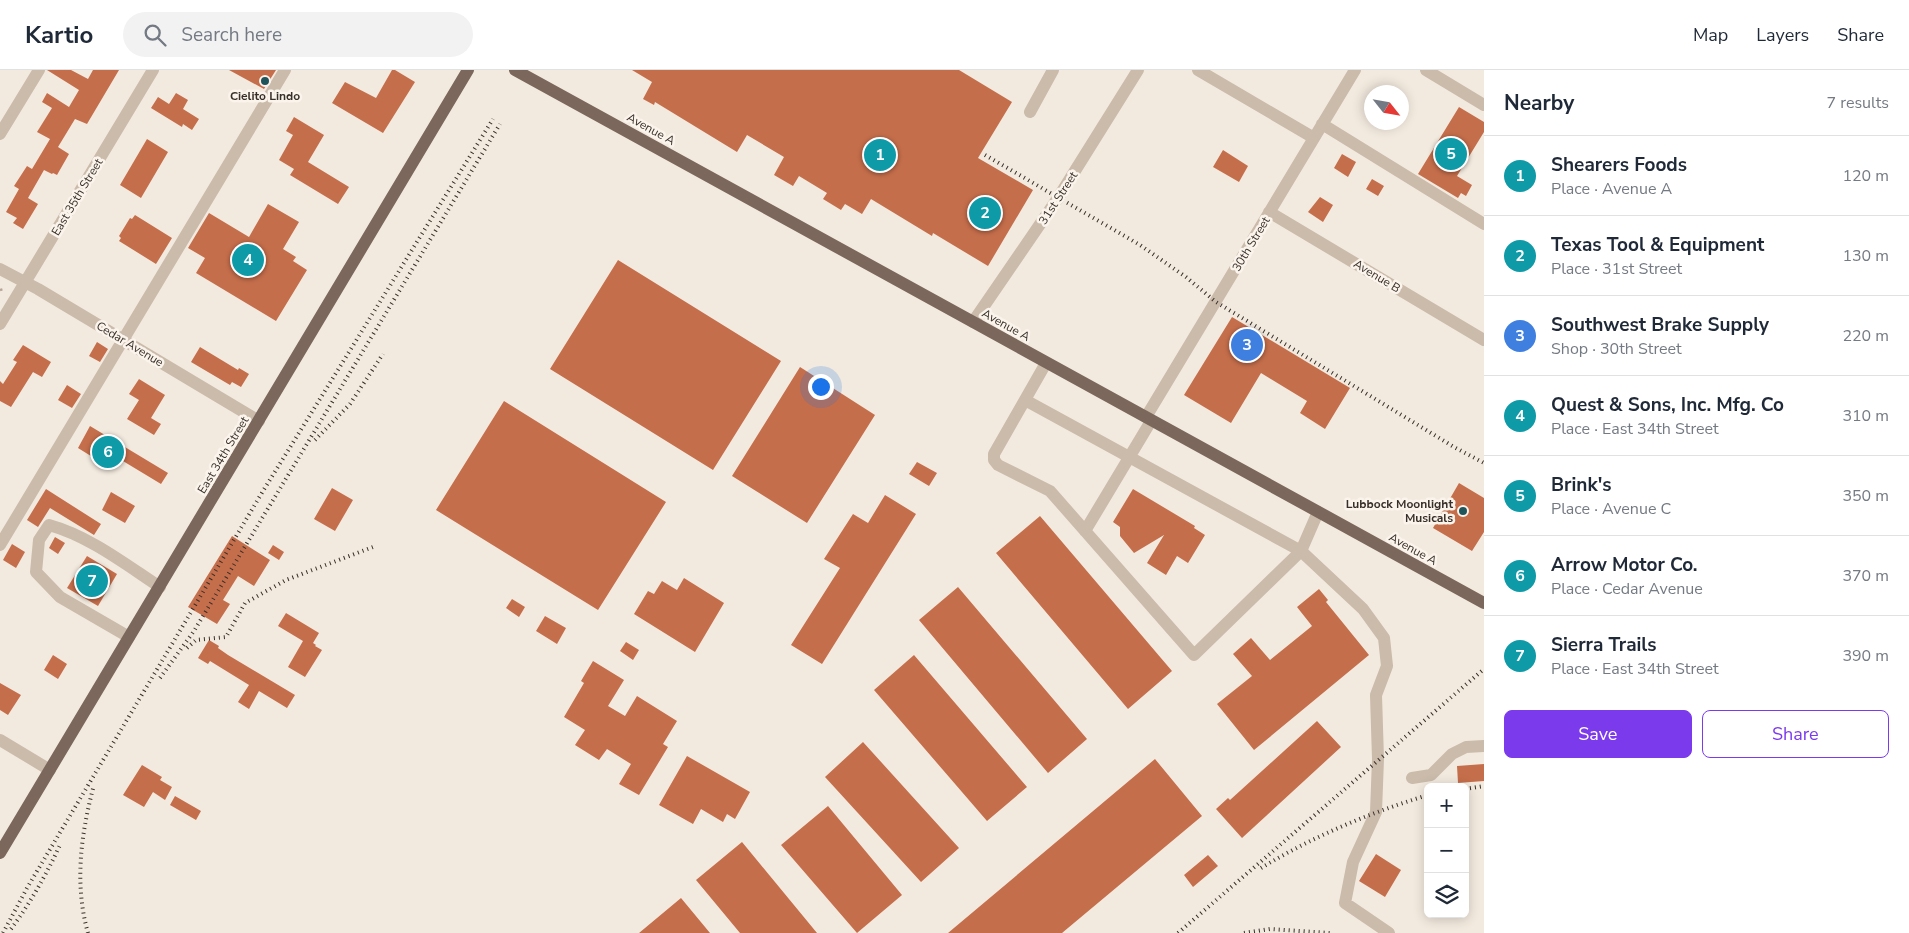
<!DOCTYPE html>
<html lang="en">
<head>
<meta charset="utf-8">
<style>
	:root { --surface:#fff; --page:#f2f2f3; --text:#1f2937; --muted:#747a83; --line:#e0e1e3; --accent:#7c3aed }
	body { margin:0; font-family:"Nunito Sans",sans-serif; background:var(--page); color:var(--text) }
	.controls { position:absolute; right:15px; bottom:15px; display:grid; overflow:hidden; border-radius:8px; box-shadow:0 2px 12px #0003 }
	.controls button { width:45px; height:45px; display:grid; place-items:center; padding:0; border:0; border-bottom:1px solid var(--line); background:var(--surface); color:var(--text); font:25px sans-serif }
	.compass { position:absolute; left:1364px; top:15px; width:45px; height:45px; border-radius:50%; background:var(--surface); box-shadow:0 2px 12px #0003; rotate:121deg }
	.you { position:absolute; left:820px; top:316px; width:18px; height:18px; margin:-12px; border:4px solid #fff; border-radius:50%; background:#1a73e8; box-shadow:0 0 0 8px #1a73e833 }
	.badge { display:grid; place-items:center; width:32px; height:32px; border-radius:50%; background:var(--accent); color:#fff; font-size:16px; font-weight:700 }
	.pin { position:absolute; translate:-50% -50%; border:2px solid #fff; box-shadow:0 1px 5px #0006 }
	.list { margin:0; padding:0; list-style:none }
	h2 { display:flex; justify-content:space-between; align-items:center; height:65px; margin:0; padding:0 20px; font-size:21px }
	h2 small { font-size:16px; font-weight:400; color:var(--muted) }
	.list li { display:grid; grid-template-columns:32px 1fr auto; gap:15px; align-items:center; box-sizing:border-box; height:80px; padding:0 20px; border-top:1px solid var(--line) }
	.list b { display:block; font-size:19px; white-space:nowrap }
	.list p { margin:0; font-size:16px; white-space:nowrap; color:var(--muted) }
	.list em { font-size:16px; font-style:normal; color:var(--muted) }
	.actions { display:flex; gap:10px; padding:15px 20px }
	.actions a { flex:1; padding:11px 0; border:1px solid var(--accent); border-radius:8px; text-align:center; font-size:18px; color:var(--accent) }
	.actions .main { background:var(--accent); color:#fff }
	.icon { flex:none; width:28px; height:28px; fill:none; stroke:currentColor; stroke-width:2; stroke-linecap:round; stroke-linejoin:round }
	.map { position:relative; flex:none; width:1484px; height:863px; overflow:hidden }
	header { display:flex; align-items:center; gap:30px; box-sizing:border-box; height:70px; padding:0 25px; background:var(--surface); border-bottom:1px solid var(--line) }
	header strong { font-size:24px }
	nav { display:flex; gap:28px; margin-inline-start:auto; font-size:18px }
	.search { width:350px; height:45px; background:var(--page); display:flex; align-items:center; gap:12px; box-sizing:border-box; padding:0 18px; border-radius:28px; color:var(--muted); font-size:19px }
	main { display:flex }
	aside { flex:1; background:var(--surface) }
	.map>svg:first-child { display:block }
</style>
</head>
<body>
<header>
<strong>Kartio</strong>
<div class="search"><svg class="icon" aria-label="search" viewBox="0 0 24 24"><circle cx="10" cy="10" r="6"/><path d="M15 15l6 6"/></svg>Search here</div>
<nav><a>Map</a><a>Layers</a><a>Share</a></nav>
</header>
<main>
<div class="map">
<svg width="1484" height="863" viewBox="0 0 1484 863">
	<rect width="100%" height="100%" fill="#f3eadf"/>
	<!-- building -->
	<path fill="#c56e4b" d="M47,0h24l17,9 5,-9h26l-32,54 -12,-5 -17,28 11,7 -12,21 -4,-2 -1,1 -8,-4 -16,28 10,6 -15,25 -10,-6 4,-5 -11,-6 13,-23 -5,-3 13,-20 5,3 18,-30 -13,-7 15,-24 -10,-6 5,-9 22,14 10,-17z
		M229,0h47l-12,19z
		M392,0h3l20,12 -32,51 -51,-30 13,-21 31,16z
		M632,0h327l53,32 -34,56 55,32 -45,76 -55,-33 -1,3 -61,-37 -9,15 -17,-10 -4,6 -18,-11 4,-6 -28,-17 -6,10 -19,-11 10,-18 -37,-22 -10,17 -82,-50 -1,3 -11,-6 9,-17z
		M176,23l12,7 -5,9 16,10 -7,11 -9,-6 -1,3 -31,-19 7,-11 11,7z
		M1459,37l25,15v10l-27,44 15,9 -6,11 -5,-3 -3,5 -40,-24z
		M294,47l30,18 -16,27 41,25 -11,17 -48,-29 4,-6 -15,-9 14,-25 -7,-4z
		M147,69l21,13 -27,46 -21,-13z
		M1223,80l25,16 -9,16 -26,-15z
		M1342,84l14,8 -8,15 -14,-9z
		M1372,109l12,7 -6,10 -12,-7z
		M1320,127l13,8 -10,17 -15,-10z
		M268,134l31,18 -16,27 13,8 -3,4 14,9 -31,51 -80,-48 9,-15 -17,-10 21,-35 40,24z
		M135,145l37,23 -16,26 -37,-23 2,-3 -2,-2 11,-18 2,1z
		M618,190l163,101 -68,109 -163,-101z
		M1232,247l118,71 -25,41 -25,-16 7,-12 -46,-28 -30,50 -47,-28z
		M97,272l11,7 -8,13 -11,-6z
		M23,275l28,17 -9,15 -9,-5 -22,35 -11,-6v-20l3,3 14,-22 -4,-2z
		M200,277l38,23 1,-2 10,6 -8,13 -9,-5 -2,3 -39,-23z
		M800,297l75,48 -68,108 -75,-47z
		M139,309l26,16 -14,23 10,6 -7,11 -27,-16 12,-19 -10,-6z
		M67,315l14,9 -9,14 -14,-8z
		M504,331l162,101 -68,108 -162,-100z
		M90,356l78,47 -7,11 -48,-29 -6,11 -29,-18z
		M917,392l20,11 -8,13 -20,-12z
		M1459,413l25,15v34l-12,19 -39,-23z
		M332,418l21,12 -18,31 -21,-12z
		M46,419l55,35 -7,11 -44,-27 -12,19 -11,-7z
		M1133,419l62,37 -1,2 11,7 -17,28 -11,-7 -11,19 -19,-12 17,-28 -30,18 -14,-17v-9l-7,-5z
		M111,422l24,14 -10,17 -23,-13z
		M885,425l31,19 -94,150 -31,-19 49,-77 -16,-9 29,-45 15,9z
		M1040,446l132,155 -44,38 -132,-156z
		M232,466l38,24 -16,26 -16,-10 -15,24 7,4 -13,20 -29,-17z
		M55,467l10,6 -7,11 -9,-6z
		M12,474l13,8 -9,16 -13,-8z
		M273,475l11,7 -5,8 -11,-7z
		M87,486l30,18 -19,32 -31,-18z
		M684,508l40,25 -29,49 -61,-38 14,-23 6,3 8,-13 15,9z
		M958,517l129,152 -39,34 -129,-153z
		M1319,519l9,11 -2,2 43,53 -115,95 -37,-46 35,-28 -19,-22 18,-16 19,22 42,-34 -15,-19z
		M512,529l13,8 -6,10 -13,-9z
		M286,543l33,20 -6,10 3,2 -1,1 7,4 -17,27 -17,-10 15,-26 -25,-15z
		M545,546l21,12 -9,16 -21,-13z
		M209,570l10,6 -1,2 10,7 67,40 -8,13 -28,-17 -10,18 -11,-7 11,-17 -39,-24 -2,3 -10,-6z
		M626,572l13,8 -6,10 -13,-9z
		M53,585l14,9 -9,15 -14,-9z
		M914,585l113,132 -40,34 -113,-131z
		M593,591l31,19 -16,26 17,10 12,-20 40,25 -14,23 5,3 -29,48 -20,-11 12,-20 -24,-15 -8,11 -24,-15 10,-15 -21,-13 20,-34 -3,-2z
		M0,613l21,12 -13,20 -8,-5z
		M1317,651l24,26 -99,91 -26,-29 12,-11 2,2z
		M863,672l96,106 -38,34 -96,-105z
		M687,686l63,36 -15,27 -8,-5 -4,8 -22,-13 -8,15 -34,-19z
		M1155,689l47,57 -140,117h-114z
		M1484,694v17l-26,2 -1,-17z
		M142,695l20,12 -2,3 12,7 -7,13 -12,-8 -9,15 -21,-12z
		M175,726l26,15 -5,9 -26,-15z
		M828,736l74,89 -45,38 -76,-88z
		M742,772l75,91h-77l-44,-53z
		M1376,784l25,16 -16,27 -26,-16z
		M1208,785l10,11 -25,21 -9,-12z
		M681,828l29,35h-71z"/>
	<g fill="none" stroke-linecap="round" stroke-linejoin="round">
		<!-- path -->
		<path stroke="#b7a595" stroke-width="2.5" stroke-dasharray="2.5 2.5" stroke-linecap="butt" d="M0,220l4,-1"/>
		<!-- minor -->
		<path stroke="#cbbbab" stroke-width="12" d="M1198,0l116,68
			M1426,0l58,35
			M1030,42l23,-42
			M1322,54l162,100
			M0,64l39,-64
			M1269,142l215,128
			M0,199l38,20 221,132
			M973,252l85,-124 80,-128
			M0,254l153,-254
			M1025,330l276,151 -107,104 -144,-164 -52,-26 -4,-5v-6l52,-91
			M1146,347l209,-347
			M1318,442l-17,39 62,58 21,29 3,28 -11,29 2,64 -2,53 -23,50 -8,41 44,30
			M1085,461l66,-110
			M0,475l285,-475
			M129,567l-69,-40 -24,-25 3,-32 10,-15c40,11 76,39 111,62
			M0,670l50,30
			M1412,708l19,-3 21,-21 14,-7 18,-1"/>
		<!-- major -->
		<path stroke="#7b675b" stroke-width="12" d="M515,0l969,533
			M0,783l468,-783"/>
		<!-- rail -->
		<path stroke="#392f2a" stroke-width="4" stroke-dasharray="1 4" stroke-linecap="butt" d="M985,85l155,90 46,32 30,25 238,145 30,16
			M315,370l35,-36 33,-50
			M187,578l9,-8 30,-3 19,-34 41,-23 87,-33
			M160,608l34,-47 306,-507
			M1465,719l19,-3
			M1261,798c53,-32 108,-55 167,-73
			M11,859c20,-27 35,-54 49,-84
			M3,863l24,-45 236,-397 230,-372
			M88,863c-14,-49 -7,-100 6,-148
			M1178,863l306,-264
			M1244,863l26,-4 60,4"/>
	</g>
	<!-- markers -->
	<g fill="#1f545b" stroke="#faf4ec" stroke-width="2">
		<circle cx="265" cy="11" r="5"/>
		<circle cx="1463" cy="441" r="5"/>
	</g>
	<g text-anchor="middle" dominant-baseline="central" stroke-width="5" stroke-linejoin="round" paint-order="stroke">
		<!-- poi labels -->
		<g font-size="12" font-weight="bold" fill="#392f2a" stroke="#faf4ec">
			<text x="265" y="26">Cielito Lindo</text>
			<text x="1453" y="434" text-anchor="end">Lubbock Moonlight<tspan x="1453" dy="14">Musicals</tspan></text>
		</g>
		<!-- street labels -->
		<g font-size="12" fill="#392f2a" stroke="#faf4ec">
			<text transform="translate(651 59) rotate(29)">Avenue A</text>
			<text transform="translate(77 127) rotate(-59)">East 35th Street</text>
			<text transform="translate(1058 128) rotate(-57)">31st Street</text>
			<text transform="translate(1251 174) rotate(-59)">30th Street</text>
			<text transform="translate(1377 206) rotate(31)">Avenue B</text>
			<text transform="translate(1006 255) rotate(29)">Avenue A</text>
			<text transform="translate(130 274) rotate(31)">Cedar Avenue</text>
			<text transform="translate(223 385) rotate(-59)">East 34th Street</text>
			<text transform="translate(1413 479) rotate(29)">Avenue A</text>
		</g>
	</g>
</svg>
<div class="controls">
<button>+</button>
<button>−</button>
<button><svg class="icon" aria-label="layers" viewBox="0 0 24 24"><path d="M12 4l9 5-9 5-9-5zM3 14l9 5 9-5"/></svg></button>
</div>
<svg class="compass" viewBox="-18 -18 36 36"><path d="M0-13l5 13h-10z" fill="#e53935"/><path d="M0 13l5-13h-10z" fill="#747a83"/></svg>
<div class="you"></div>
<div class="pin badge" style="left:880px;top:85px;background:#0f9aa8">1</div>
<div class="pin badge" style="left:985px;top:143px;background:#0f9aa8">2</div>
<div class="pin badge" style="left:1247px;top:275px;background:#3f7fe0">3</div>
<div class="pin badge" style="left:248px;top:190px;background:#0f9aa8">4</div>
<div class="pin badge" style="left:1451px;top:84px;background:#0f9aa8">5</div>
<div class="pin badge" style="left:108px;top:382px;background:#0f9aa8">6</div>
<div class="pin badge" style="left:92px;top:511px;background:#0f9aa8">7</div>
</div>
<aside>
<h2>Nearby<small>7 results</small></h2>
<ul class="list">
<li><span class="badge" style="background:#0f9aa8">1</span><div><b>Shearers Foods</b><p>Place · Avenue A</p></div><em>120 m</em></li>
<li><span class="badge" style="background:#0f9aa8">2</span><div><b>Texas Tool &amp; Equipment</b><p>Place · 31st Street</p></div><em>130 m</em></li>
<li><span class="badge" style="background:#3f7fe0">3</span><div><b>Southwest Brake Supply</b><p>Shop · 30th Street</p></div><em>220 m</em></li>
<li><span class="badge" style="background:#0f9aa8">4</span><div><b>Quest &amp; Sons, Inc. Mfg. Co</b><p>Place · East 34th Street</p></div><em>310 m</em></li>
<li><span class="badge" style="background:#0f9aa8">5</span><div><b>Brink's</b><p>Place · Avenue C</p></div><em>350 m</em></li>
<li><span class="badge" style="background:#0f9aa8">6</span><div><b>Arrow Motor Co.</b><p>Place · Cedar Avenue</p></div><em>370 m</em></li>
<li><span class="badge" style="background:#0f9aa8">7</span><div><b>Sierra Trails</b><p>Place · East 34th Street</p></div><em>390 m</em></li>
</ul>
<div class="actions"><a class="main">Save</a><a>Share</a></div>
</aside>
</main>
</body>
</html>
